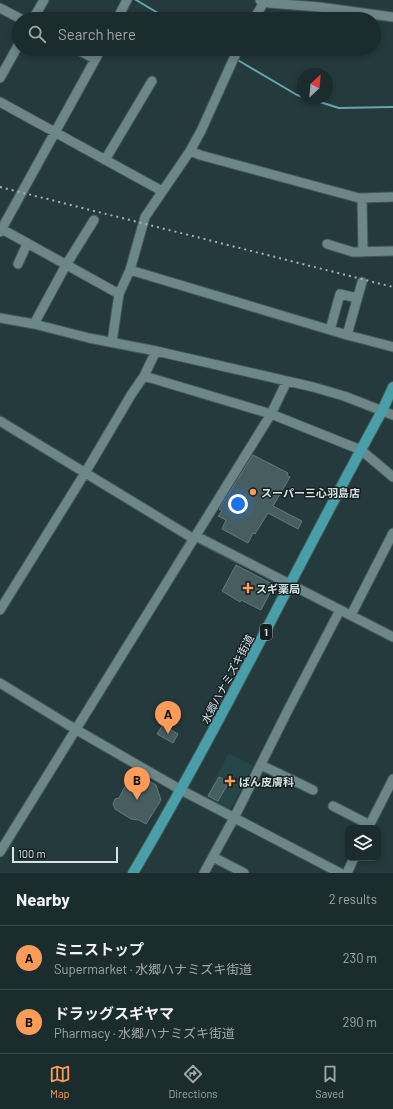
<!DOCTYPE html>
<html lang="en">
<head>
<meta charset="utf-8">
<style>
	:root { --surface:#1b2c2e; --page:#28383a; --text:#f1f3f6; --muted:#a0a7aa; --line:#39484a; --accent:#fe9c57 }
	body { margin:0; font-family:Barlow,"Noto Sans JP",sans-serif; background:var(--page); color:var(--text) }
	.controls { position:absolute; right:12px; bottom:12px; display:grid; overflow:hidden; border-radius:8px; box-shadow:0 2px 6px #0003 }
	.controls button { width:36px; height:36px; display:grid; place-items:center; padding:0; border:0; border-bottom:1px solid var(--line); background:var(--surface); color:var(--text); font:20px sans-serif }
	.compass { position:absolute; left:297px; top:68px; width:36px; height:36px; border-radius:50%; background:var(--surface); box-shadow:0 2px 6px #0003; rotate:26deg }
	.scale { position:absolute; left:12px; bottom:10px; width:106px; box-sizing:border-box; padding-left:4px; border:2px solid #d6e3e4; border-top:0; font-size:11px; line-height:14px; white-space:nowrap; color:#d6e3e4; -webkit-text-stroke:3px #161f20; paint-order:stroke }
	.you { position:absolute; left:238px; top:504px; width:14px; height:14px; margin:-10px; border:3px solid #fff; border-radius:50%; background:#1a73e8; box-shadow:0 0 0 6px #1a73e833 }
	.badge { display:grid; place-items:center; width:26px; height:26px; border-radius:50%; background:var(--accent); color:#111; font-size:13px; font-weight:700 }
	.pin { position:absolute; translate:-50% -33px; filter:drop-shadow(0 1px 2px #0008) }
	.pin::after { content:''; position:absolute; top:21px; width:14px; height:12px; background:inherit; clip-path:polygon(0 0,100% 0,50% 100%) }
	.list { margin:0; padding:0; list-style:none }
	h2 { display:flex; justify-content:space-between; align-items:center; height:52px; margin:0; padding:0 16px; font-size:17px }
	h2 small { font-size:13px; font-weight:400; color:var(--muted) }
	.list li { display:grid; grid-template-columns:26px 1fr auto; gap:12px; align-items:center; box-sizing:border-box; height:64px; padding:0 16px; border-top:1px solid var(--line) }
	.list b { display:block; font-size:15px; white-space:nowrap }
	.list p { margin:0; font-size:13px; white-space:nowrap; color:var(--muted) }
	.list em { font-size:13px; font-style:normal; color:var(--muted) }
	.icon { flex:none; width:22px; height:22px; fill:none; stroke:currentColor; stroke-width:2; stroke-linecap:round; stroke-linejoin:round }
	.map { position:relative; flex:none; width:393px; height:873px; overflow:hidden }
	.search { position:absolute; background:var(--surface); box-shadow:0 2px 6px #0003; left:12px; right:12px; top:12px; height:44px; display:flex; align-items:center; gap:10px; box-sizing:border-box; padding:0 14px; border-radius:22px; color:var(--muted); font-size:15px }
	.sheet { height:180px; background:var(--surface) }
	nav { display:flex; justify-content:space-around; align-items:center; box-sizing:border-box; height:56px; border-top:1px solid var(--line); background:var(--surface); font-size:11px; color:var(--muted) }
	nav a { display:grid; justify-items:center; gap:2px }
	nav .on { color:var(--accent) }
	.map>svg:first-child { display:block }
</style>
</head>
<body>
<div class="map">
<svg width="393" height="873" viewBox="0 0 393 873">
	<rect width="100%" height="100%" fill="#243a3d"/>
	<!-- built -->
	<path fill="#254548" d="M229,753l24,13 -23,44 -24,-14z"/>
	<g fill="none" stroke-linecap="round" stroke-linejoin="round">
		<!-- stream -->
		<path stroke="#65a7ad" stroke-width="2" d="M136,0l32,19
			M219,49l13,8
			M236,59l61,36 6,2
			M307,98l32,10 54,-1
			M198,542l55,28
			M173,564l15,-24"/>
	</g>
	<!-- building -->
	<path fill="#465e60" stroke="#627a7d" d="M253,455l35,18 -1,2 3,2 -17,29 29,15 -4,8 -30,-16 -13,21 -2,-1 -5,10 -26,-14 4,-9 -8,-4 4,-5 -3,-2z
		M236,565l38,20 -13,25 -20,-10 -1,2 -18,-11z
		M163,725l15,9 -5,9 -16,-9z
		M131,775h8l17,10 5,15 -15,24 -7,-4 -8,-1 -16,-10 -2,-5 2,-5 4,-1z
		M219,777l10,5 -11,19 -10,-5z"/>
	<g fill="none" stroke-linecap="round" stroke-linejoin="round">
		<defs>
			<path id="minor" d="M260,0l9,3 50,4 74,10
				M0,8l21,11
				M33,19l11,-19
				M117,19l10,-19
				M254,19l10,-17
				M76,49l19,10
				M0,78l19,-34
				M0,102l162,89
				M190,151l10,4 159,43 34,-1
				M105,160l47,-79
				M362,198l1,54
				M0,228l119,66
				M0,232l101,-183
				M327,244l26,8 40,-1
				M18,264l9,-20
				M130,270l217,65 46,12
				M0,318l34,6 55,14 67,13 157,36 31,9 49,19
				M34,324l32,-59 28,-45
				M330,330l10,-36 17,4
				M347,335l15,-53
				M112,342l7,-48 11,-24 15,-53 45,-66 11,-20 37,-82
				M144,376l127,38 90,36 32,27
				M0,421l194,118
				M196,536l197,101
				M0,610l85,-137 46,-78 13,-19 12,-25
				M351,615l42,-82
				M0,683l75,46 106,61 159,83
				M261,765l52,25
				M333,806l37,19
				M368,828l25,-49
				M0,852l271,-438 16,-33
				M213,857l31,16
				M204,873l30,-55 54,-108 52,-100
				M347,873l7,-15"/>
			<path id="major" d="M133,873c89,-151 165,-309 249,-462l11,-24"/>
		</defs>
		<!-- minor casing -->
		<use href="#minor" stroke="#44575a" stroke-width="11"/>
		<!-- major casing -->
		<use href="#major" stroke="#44575a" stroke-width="12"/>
		<!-- minor -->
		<use href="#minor" stroke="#6d8688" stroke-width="9"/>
		<!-- major -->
		<use href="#major" stroke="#499fa7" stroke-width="10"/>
		<!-- rail -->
		<path stroke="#a4b3b5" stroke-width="2" stroke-dasharray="2 4" stroke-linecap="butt" d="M0,187l393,100"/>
	</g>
	<!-- markers -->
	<g fill="#fe9c57" stroke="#161f20" stroke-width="1.5">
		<circle cx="253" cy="492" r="4"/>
		<path d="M246 582h4v4h4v4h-4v4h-4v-4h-4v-4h4z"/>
		<path d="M228 775h4v4h4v4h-4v4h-4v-4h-4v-4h4z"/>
	</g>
	<g text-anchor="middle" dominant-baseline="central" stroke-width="3" stroke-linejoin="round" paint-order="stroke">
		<!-- shield labels -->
		<rect fill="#161f20" stroke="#9ca8a9" stroke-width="1" x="260" y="624" width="12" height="16" rx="3"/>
		<g font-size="10" font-weight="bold" fill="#d6e3e4">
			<text x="266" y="632">1</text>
		</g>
		<!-- poi labels -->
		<g font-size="11" font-weight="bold" fill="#d6e3e4" stroke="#161f20" text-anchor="start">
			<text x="261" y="492">スーパー三心羽島店</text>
			<text x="256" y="588">スギ薬局</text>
			<text x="239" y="781">ばん皮膚科</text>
		</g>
		<!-- street labels -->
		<g font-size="11" fill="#d6e3e4" stroke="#161f20">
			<text transform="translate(227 679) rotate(-62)">水郷ハナミズキ街道</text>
		</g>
	</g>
</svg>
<div class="controls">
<button><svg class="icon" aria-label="layers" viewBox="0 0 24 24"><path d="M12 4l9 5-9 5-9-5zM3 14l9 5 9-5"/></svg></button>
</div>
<svg class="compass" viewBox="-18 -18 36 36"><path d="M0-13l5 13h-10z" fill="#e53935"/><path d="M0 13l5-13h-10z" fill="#a0a7aa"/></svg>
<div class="scale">100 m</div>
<div class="you"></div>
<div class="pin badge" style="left:168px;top:734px">A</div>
<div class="pin badge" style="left:137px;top:800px">B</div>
<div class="search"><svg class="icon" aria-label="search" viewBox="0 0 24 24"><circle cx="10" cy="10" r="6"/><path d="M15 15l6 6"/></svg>Search here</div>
</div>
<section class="sheet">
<h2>Nearby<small>2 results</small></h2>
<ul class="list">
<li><span class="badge">A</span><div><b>ミニストップ</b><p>Supermarket · 水郷ハナミズキ街道</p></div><em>230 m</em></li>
<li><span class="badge">B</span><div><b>ドラッグスギヤマ</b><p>Pharmacy · 水郷ハナミズキ街道</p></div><em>290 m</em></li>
</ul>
</section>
<nav>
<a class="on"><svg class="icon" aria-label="map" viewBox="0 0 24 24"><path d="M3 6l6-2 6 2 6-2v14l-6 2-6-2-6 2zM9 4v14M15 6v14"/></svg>Map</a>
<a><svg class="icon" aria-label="directions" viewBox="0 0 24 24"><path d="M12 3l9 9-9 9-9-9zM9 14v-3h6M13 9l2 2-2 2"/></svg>Directions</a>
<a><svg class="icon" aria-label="saved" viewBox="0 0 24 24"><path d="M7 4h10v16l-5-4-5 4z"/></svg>Saved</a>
</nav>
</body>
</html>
